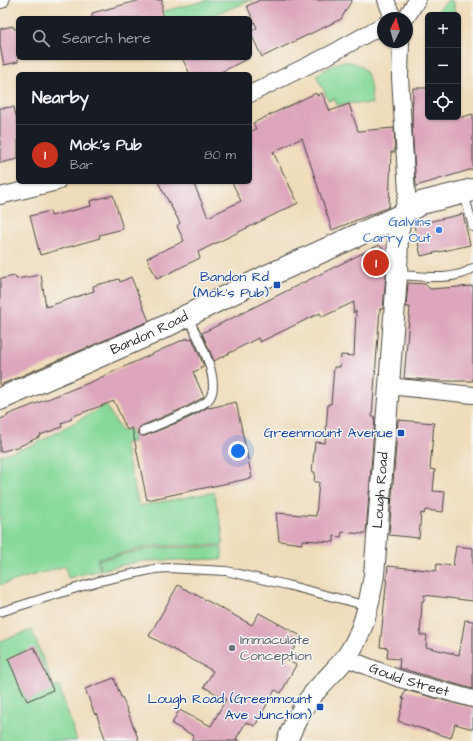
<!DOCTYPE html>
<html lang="en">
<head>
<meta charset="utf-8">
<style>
	:root { --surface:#171b24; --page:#20242c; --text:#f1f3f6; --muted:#9ea1a6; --line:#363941; --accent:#c8321e }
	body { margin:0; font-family:"Architects Daughter",sans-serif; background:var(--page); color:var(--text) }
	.controls { position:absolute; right:12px; top:12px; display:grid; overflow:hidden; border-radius:6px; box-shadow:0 1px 3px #0004 }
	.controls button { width:36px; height:36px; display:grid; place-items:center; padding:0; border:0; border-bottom:1px solid var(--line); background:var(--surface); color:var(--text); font:20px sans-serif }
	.compass { position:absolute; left:377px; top:12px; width:36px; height:36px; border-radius:50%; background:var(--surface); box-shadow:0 1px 3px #0004; rotate:5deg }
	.you { position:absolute; left:238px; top:451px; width:14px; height:14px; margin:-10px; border:3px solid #fff; border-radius:50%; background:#1a73e8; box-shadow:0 0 0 6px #1a73e833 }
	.badge { display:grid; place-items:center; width:26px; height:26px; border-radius:50%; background:var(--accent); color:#fff; font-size:13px; font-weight:700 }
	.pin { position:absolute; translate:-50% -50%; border:2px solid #fff; box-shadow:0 1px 4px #0006 }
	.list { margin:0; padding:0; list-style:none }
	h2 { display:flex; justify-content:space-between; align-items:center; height:52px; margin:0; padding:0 16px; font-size:17px }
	h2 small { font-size:13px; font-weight:400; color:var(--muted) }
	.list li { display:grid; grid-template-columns:26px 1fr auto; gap:12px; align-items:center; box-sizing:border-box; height:60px; padding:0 16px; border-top:1px solid var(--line) }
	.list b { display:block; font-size:15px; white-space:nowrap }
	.list p { margin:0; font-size:13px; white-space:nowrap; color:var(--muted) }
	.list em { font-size:13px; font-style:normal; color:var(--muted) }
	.icon { flex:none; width:22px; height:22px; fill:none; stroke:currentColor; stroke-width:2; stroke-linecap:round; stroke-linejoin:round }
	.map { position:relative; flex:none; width:473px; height:741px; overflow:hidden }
	.search { position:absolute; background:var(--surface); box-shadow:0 1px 3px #0004; left:16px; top:16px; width:236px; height:44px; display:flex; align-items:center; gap:10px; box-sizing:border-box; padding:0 14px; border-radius:6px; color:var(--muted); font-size:15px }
	.panel { position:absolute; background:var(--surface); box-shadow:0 1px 3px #0004; left:16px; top:72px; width:236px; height:112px; border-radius:6px }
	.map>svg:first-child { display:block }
</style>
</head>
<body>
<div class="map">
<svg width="473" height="741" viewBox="0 0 473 741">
	<rect width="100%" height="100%" fill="#f6f6f2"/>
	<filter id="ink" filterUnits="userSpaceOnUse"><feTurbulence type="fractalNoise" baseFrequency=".025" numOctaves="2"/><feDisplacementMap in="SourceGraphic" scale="8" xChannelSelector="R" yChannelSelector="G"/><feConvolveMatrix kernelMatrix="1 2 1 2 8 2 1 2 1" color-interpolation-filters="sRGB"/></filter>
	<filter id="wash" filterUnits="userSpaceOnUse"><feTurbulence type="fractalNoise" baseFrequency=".012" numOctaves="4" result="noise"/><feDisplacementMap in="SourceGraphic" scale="16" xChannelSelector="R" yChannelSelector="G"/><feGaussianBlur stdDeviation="0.9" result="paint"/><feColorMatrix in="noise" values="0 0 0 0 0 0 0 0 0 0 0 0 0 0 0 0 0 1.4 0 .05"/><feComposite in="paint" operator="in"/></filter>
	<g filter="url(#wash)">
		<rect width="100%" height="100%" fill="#efdcba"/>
		<!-- green -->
		<path fill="#87d99a" stroke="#598262" d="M209,0h44l-48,18h-41v-7z
			M448,0h3l3,5 1,10h-22z
			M339,62c31,-2 31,17 33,42l-20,-1 -15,2 -3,-7 -5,3 -13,-26z
			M106,405l15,26 10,-2 2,13 -9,1 15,63 75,-14 8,38 1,15 -70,1 -56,13 3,11 -32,8 -3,-12 -65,19v-130l34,-10z
			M222,547v12l-81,2 -40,9 -3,-10 55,-12z
			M32,630l22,58 5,-2 18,55h-77v-100z"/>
		<g id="blocks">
			<!-- building -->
			<path fill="#dda6bc" d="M141,0h21v18h-70v-5z
				M260,0h92l-11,19 -79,38 -12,-25 7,-4 -10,-22z
				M13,26l1,3 4,-1v34l-14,3 -4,-19v-17z
				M182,58h67l-32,16h-27z
				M413,88h15v29h34l11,-3v55l-57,17 -4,-60z
				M316,93l1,3 5,-3 8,18 19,-7 9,27 36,-3 1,24h-4l-2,55 -57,23 -30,-92 -29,14 25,51 -100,49 2,6 -43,21 -10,-21 37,-17 -7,-15 3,-3 -22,-41h35l15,35 33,-16 -9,-19h18v-50l6,-3 -3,-6z
				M14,107l4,18v34l-18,4v-55z
				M113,195l10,34 -24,6 1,3 -60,17 -10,-39 20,-5 1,5 40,-10 -1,-5z
				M463,214l7,31 -49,11 -7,-31z
				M379,245l7,6v23l-3,35h-3l-8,108h3l-9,116h-3v1l-21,-2 -1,5 -7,-1v6l-32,-2v4l-23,-3 -3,-28 40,3 3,-34h-5l1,-10h-3l3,-30 10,1 3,-39h3l3,-37h6l1,-12 13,1 2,-45 -3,2 1,-11 -32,15 -2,-4 -60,29 -2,-4 -44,23 -12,-28z
				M41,275l5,32 48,-16 -1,-5 26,-7 1,3 11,-5 18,44 -149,64v-106l15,-3 1,3z
				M408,283l17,1 5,5 43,-3v95h-32l-37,-3 6,-71h-4z
				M187,338l1,2 4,-2 12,28 -4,1 1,2 -8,3 11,25 -18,10 -45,19 -3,4v3l4,3h3l46,-19 17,-10 1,1 27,-6 16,76 -105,22 -15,-72 -5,2 -13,-29 -43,16 1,2 -11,4 1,4 -22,8 1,1 -21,10 -20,6v-33l8,-3 -1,-1 84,-33z
				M398,420l36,3 -4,46 5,1 -2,21 12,1 -2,20 -18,-2 -1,4 -3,-1 -2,25 -30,-3z
				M456,546l17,2v53l-49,-6v6h-2l-2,34h7l-1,12 33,8 6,-35 8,1v68l-74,-21 1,-9 -13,-1 1,-10 -8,-1 8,-81 48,5 1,-7 16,2z
				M178,585l74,40 7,-12 42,23 -14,24 9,5 -15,28 -6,-3 -20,36 -9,-4 -10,17 4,2h-49l3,-5 -22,-12 7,-14 32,16 15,-27 -22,-12 9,-16 -64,-35z
				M34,647l19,43 -26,11 -19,-42z
				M114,678l7,19h1l17,44h-33l-10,-28 -1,2 -10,-26z
				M405,690l68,18v21l-18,-5 -4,14 -53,-17 6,-22h-2z"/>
		</g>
	</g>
	<g filter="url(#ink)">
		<use href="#blocks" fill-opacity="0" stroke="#484640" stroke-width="1"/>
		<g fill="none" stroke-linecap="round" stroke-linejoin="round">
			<defs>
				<path id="service" d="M464,193l9,34
					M398,275c21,1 57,7 75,-7
					M143,431c12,-5 60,-23 66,-32 14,-18 -13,-66 -22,-83
					M0,612l99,-31 56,-12 13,-1 58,3 61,14 81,21"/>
				<g id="minor">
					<path d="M0,0h1"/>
					<path d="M386,0l7,18"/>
					<path d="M406,18l11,-18"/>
					<path d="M401,42l-1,35 7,116 -5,22"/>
					<path d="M250,94l81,-40 52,-29"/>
					<path d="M0,196l57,-14"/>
					<path d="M389,386l84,9"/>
					<path id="s1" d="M346,658l54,21 73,20"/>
				</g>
				<g id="tertiary">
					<path id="s2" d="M287,741c8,-21 18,-39 33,-55 9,-10 19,-19 27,-30 17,-24 22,-52 27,-81l15,-189 8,-111 1,-42 4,-18"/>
				</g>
				<g id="secondary">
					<path id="s3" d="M0,399l150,-65 113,-56 139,-63 19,-12 52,-13"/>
				</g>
			</defs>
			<!-- service casing -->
			<use href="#service" stroke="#484640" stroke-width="10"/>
			<!-- minor casing -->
			<use href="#minor" stroke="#484640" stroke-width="18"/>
			<!-- tertiary casing -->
			<use href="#tertiary" stroke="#484640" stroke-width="22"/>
			<!-- secondary casing -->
			<use href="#secondary" stroke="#484640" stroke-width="24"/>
			<!-- service -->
			<use href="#service" stroke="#fff" stroke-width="8"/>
			<!-- minor -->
			<use href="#minor" stroke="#fff" stroke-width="16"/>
			<!-- tertiary -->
			<use href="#tertiary" stroke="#fff" stroke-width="20"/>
			<!-- secondary -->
			<use href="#secondary" stroke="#fff" stroke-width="22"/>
		</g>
	</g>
	<!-- markers -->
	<circle fill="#3f7fe0" stroke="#f6f6f2" stroke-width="1.5" cx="439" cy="230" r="4"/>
	<g fill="#1a4fb4" stroke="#f6f6f2" stroke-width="1.5">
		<rect x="273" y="281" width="8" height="8" rx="2"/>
		<rect x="397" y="429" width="8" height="8" rx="2"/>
		<rect x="316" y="703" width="8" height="8" rx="2"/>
	</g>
	<circle fill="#6b7280" stroke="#f6f6f2" stroke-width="1.5" cx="232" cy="648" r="4"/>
	<g text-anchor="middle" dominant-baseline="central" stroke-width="3" stroke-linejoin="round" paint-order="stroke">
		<!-- shop labels -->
		<g font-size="14" fill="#366cbe" stroke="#f6f6f2" text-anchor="end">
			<text x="431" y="222">Galvins<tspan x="431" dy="16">Carry Out</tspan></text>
		</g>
		<!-- transit labels -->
		<g font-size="14" fill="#164399" stroke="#f6f6f2" text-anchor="end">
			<text x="269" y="277">Bandon Rd<tspan x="269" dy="16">(Mok's Pub)</tspan></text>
			<text x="393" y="433">Greenmount Avenue</text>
			<text x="312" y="699">Lough Road (Greenmount<tspan x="312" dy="16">Ave Junction)</tspan></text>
		</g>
		<!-- street labels -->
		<g font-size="14" fill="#2b2b2b" stroke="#f6f6f2">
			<text stroke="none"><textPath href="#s3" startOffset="163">Bandon Road</textPath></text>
			<text stroke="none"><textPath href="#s2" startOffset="276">Lough Road</textPath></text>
			<text stroke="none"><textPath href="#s1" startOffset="67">Gould Street</textPath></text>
		</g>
		<!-- worship labels -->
		<g font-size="14" fill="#5b616d" stroke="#f6f6f2" text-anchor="start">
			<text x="240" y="640">Immaculate<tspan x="240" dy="16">Conception</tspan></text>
		</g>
	</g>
</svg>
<div class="controls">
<button>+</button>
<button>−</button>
<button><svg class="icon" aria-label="locate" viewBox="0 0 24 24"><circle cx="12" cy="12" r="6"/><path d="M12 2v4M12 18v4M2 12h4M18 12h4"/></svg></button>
</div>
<svg class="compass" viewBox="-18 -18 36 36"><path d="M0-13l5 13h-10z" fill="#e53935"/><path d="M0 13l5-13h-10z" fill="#9ea1a6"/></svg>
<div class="you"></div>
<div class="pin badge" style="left:376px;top:263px">1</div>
<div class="search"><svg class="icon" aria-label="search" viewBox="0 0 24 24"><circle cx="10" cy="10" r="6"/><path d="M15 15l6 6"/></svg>Search here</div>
<section class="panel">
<h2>Nearby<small></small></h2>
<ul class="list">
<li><span class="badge">1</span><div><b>Mok's Pub</b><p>Bar</p></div><em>80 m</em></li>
</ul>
</section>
</div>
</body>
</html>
